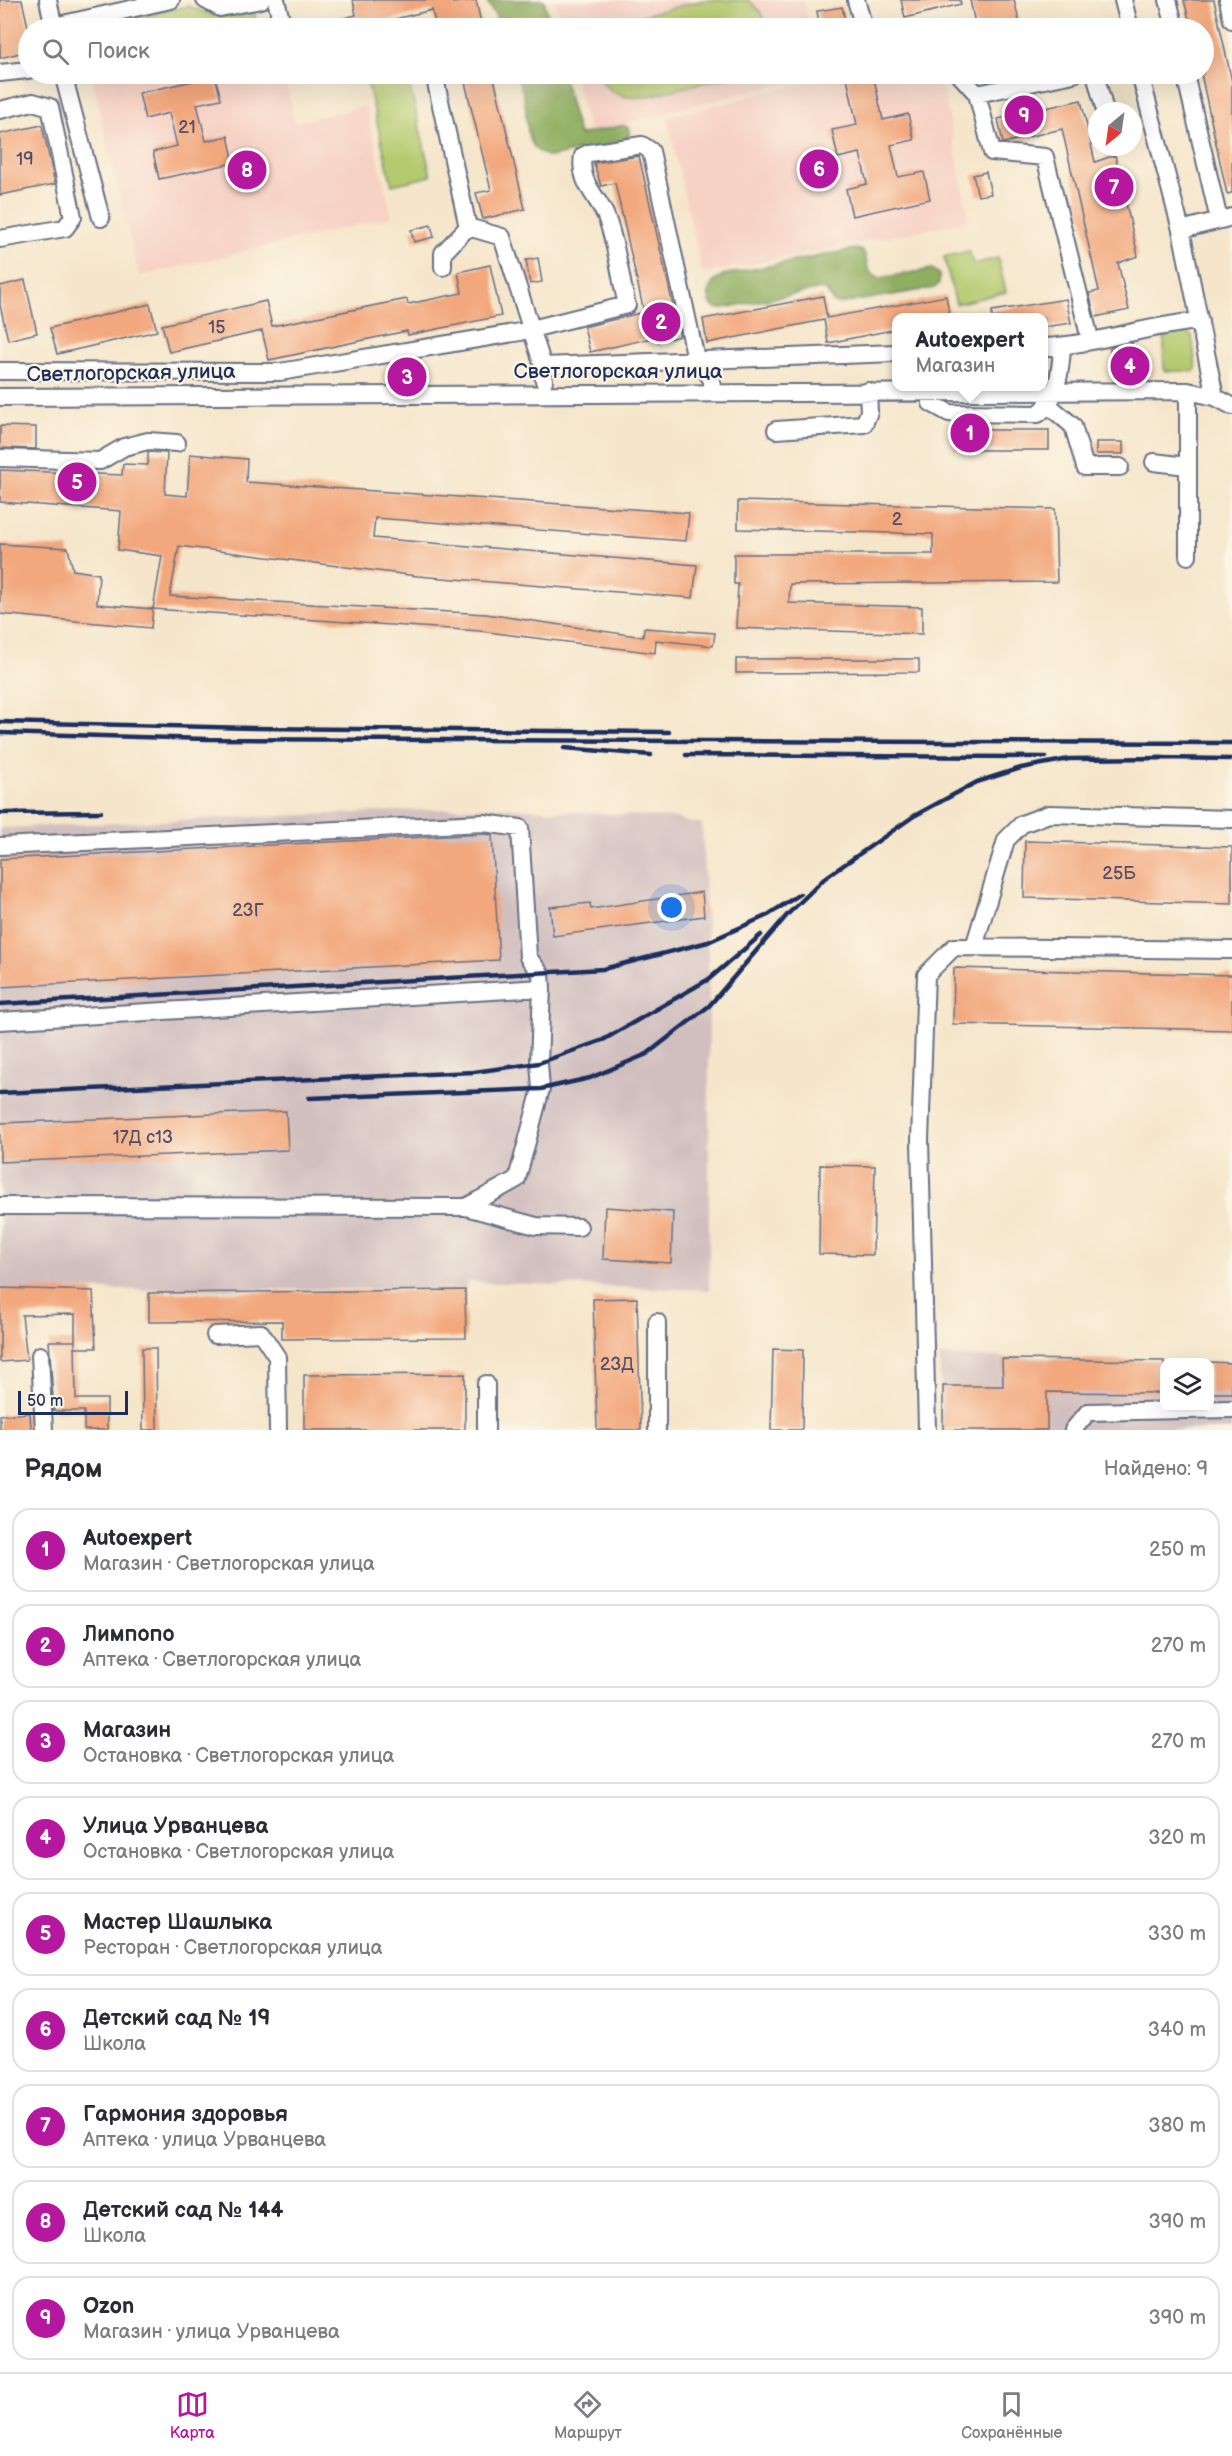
<!DOCTYPE html>
<html lang="ru">
<head>
<meta charset="utf-8">
<style>
	:root { --surface:#fff; --page:#f2f2f3; --text:#2b2b33; --muted:#7c7c81; --line:#e1e1e2; --accent:#b5179e }
	body { margin:0; font-family:"Balsamiq Sans",sans-serif; background:var(--page); color:var(--text) }
	.controls { position:absolute; right:18px; bottom:18px; display:grid; overflow:hidden; border-radius:12px; box-shadow:0 6px 24px #0002 }
	.controls button { width:54px; height:54px; display:grid; place-items:center; padding:0; border:0; border-bottom:2px solid var(--line); background:var(--surface); color:var(--text); font:30px sans-serif }
	.compass { position:absolute; left:1088px; top:102px; width:54px; height:54px; border-radius:50%; background:var(--surface); box-shadow:0 6px 24px #0002; rotate:209deg }
	.scale { position:absolute; left:18px; bottom:15px; width:110px; box-sizing:border-box; padding-left:6px; border:3px solid #1b2f5e; border-top:0; font-size:16px; line-height:21px; white-space:nowrap; color:#1b2f5e; -webkit-text-stroke:4px #fcf5e5; paint-order:stroke }
	.you { position:absolute; left:672px; top:908px; width:21px; height:21px; margin:-15px; border:4px solid #fff; border-radius:50%; background:#1a73e8; box-shadow:0 0 0 9px #1a73e833 }
	.badge { display:grid; place-items:center; width:39px; height:39px; border-radius:50%; background:var(--accent); color:#fff; font-size:20px; font-weight:700 }
	.pin { position:absolute; translate:-50% -50%; border:3px solid #fff; box-shadow:0 2px 6px #0006 }
	.popup { position:absolute; left:892px; top:313px; width:156px; height:78px; box-sizing:border-box; display:grid; place-content:center; border-radius:12px; background:var(--surface); filter:drop-shadow(0 2px 4px #0005); font-size:20px; white-space:nowrap; color:var(--muted) }
	.popup b { font-size:22px; color:var(--text) }
	.popup::after { content:''; position:absolute; left:50%; top:100%; margin-left:-12px; border:12px solid transparent; border-top-color:var(--surface) }
	.list { margin:0; padding:0; list-style:none }
	h2 { display:flex; justify-content:space-between; align-items:center; height:78px; margin:0; padding:0 24px; font-size:26px }
	h2 small { font-size:20px; font-weight:400; color:var(--muted) }
	.list li { display:grid; grid-template-columns:39px 1fr auto; gap:18px; align-items:center; box-sizing:border-box; height:84px; margin:0 12px 12px; padding:0 12px; border:2px solid var(--line); border-radius:18px }
	.list b { display:block; font-size:22px; white-space:nowrap }
	.list p { margin:0; font-size:20px; white-space:nowrap; color:var(--muted) }
	.list em { font-size:20px; font-style:normal; color:var(--muted) }
	.icon { flex:none; width:33px; height:33px; fill:none; stroke:currentColor; stroke-width:2; stroke-linecap:round; stroke-linejoin:round }
	.map { position:relative; flex:none; width:1232px; height:1430px; overflow:hidden }
	.search { position:absolute; background:var(--surface); box-shadow:0 6px 24px #0002; left:18px; right:18px; top:18px; height:66px; display:flex; align-items:center; gap:15px; box-sizing:border-box; padding:0 21px; border-radius:33px; color:var(--muted); font-size:22px }
	.sheet { height:942px; background:var(--surface) }
	nav { display:flex; justify-content:space-around; align-items:center; box-sizing:border-box; height:84px; border-top:2px solid var(--line); background:var(--surface); font-size:16px; color:var(--muted) }
	nav a { display:grid; justify-items:center; gap:3px }
	nav .on { color:var(--accent) }
	.map>svg:first-child { display:block }
</style>
</head>
<body>
<div class="map">
<svg width="1232" height="1430" viewBox="0 0 1232 1430">
	<rect width="100%" height="100%" fill="#fcf5e5"/>
	<filter id="ink" filterUnits="userSpaceOnUse"><feTurbulence type="fractalNoise" baseFrequency=".0167" numOctaves="2"/><feDisplacementMap in="SourceGraphic" scale="12" xChannelSelector="R" yChannelSelector="G"/><feConvolveMatrix kernelMatrix="1 2 1 2 8 2 1 2 1" color-interpolation-filters="sRGB"/></filter>
	<filter id="wash" filterUnits="userSpaceOnUse"><feTurbulence type="fractalNoise" baseFrequency=".008" numOctaves="4" result="noise"/><feDisplacementMap in="SourceGraphic" scale="24" xChannelSelector="R" yChannelSelector="G"/><feGaussianBlur stdDeviation="1.35" result="paint"/><feColorMatrix in="noise" values="0 0 0 0 0 0 0 0 0 0 0 0 0 0 0 0 0 1.4 0 .05"/><feComposite in="paint" operator="in"/></filter>
	<g filter="url(#wash)">
		<rect width="100%" height="100%" fill="#f5e6cb"/>
		<!-- built -->
		<path fill="#f6d2c5" d="M555,0h248l6,28h-246z
			M91,74h193l11,48 71,-16 26,111 -253,59z
			M574,74h245l-230,58z
			M841,74h86l17,17 25,130 -267,53 -35,-157z"/>
		<!-- industrial -->
		<path fill="#d1bfbf" fill-rule="evenodd" d="M493,807l183,11 14,5h12l7,156v311l-242,-8 -1,7 -466,1v-462z
			M940,1356l292,6v68h-292zM1164,1362h46v46h-46z"/>
		<!-- green -->
		<path fill="#b4ca6e" stroke="#687c66" stroke-width="1.5" d="M704,0h44l12,11 7,17h-159l15,-8z
			M188,6l24,9 41,-9 5,22h-172z
			M382,74h25l24,102 -39,9 -26,-108z
			M597,74h142l-95,23c-21,2 -36,-3 -47,-23z
			M969,251l4,13 25,-6 8,34 -50,12 -12,-47z
			M1186,332l6,4 4,33 -2,2h-30v-34z"/>
		<!-- forest -->
		<path fill="#8fae61" stroke="#556e60" stroke-width="1.5" d="M486,0h58l7,28h-51l-1,-7z
			M512,74h50l17,61 45,-10 6,4 -1,8 -5,4 -74,16c-38,-9 -12,-62 -38,-83z
			M855,249l8,2c6,12 1,22 17,27l52,-9 7,5v10l-5,4 -96,16 -4,-1 -8,-13 -5,-1 -102,20 -7,-3c-7,-15 -3,-22 11,-31z"/>
		<g id="blocks">
			<!-- building -->
			<path fill="#f2a77d" d="M0,0h22l6,27v24l-28,7z
				M353,0h100v3l23,-3 6,28h-46l-4,-18 -66,16 1,2h-48v-4l37,-9z
				M901,0h59l1,4 -56,14z
				M970,0h44l7,28h-45z
				M1184,0h30l18,82v111l-5,1 -26,-120h2v-46h-12z
				M842,7l5,21h-27l-3,-17z
				M463,74h30l32,135 -42,10 -7,-26 15,-3z
				M846,74h27l10,46 25,-6 6,26 -23,5 7,32 26,-5 6,27 -78,17 -6,-27 21,-5 -7,-31 -22,5 -6,-28 25,-5z
				M215,76l6,23 -24,5 9,37 22,-5 6,27 -75,16 -6,-27 24,-6 -8,-33 -24,6 -6,-26z
				M1081,100l14,62 20,-7 23,101 -20,7 11,47 -34,7 -6,-24 10,-2 -37,-162 -59,14 -5,-24z
				M42,125l13,59 -55,11v-61z
				M639,156l41,180 -22,6 -2,-5 -66,15 -6,-25 60,-15 -29,-129 -14,3 -7,-23z
				M986,172l5,22 -13,2 -5,-21z
				M431,225l3,12 -20,5 -3,-12z
				M538,258l4,24 -12,2 -4,-24z
				M490,265l11,51 -93,19 -1,-4 -138,29 -7,-29 -93,21 -7,-27 104,-24 6,25 135,-27 1,5 54,-11 -4,-21z
				M25,280l12,53 -29,7 -8,-35v-19z
				M823,296l4,22 119,-22 4,22h-53v11l-69,14 -4,-23 -117,23 -4,-24z
				M1066,299l5,24 -27,4v-9h-52v-7z
				M150,304l7,27 -100,23 -7,-26z
				M1132,343l1,8 -23,2v-5z
				M0,426l36,1v22l-36,-1z
				M954,430h95v20h-95z
				M1096,442h27v12h-27z
				M148,452l19,1 -2,41 22,2 3,-42 57,5 -1,23 443,31 -3,28 -311,-23 -2,20 324,27 -4,33 -276,-22 -238,-30 -9,50 316,18 157,23 1,-9 71,5 -2,13 -57,-6 -1,13 -175,-22 -327,-22 9,-53 -44,-6 3,-39 -121,-9v-32l122,5 1,-11 25,1z
				M738,501l317,8 2,73 -267,2 -1,19 133,4v27l-186,-6 2,-44h-4v-30h199v-20l-195,-5z
				M0,544l68,4 5,22 26,4 -2,30 56,5 -2,19 -151,-14z
				M736,659h183v13l-183,1z
				M484,834l8,1 7,125 -499,27v-128z
				M1025,841l207,6v57l-208,-6z
				M702,892l2,24 -151,20 -3,-29 40,-4 1,6z
				M954,968l278,7v55l-279,-6z
				M286,1111l2,39 -288,12v-39z
				M820,1165l55,1 -2,89 -54,-1z
				M605,1207l68,5 -2,51 -68,-4z
				M0,1288l93,3 3,57h-21v-34l-53,1 5,45 -27,2z
				M465,1290l1,48 -184,1v-18l-133,1v-29z
				M637,1298l4,132h-44l-4,-131z
				M49,1341h26l1,58h31v31h-23v-19h-30z
				M142,1348h14l1,82h-14z
				M773,1349l30,1 -1,80h-31z
				M1002,1359l162,2v32l-117,-1v38h-104v-44h60z
				M1209,1362l23,1v30h-23z
				M465,1374v56h-161v-55z
				M30,1413l1,17h-31v-15z"/>
		</g>
	</g>
	<g filter="url(#ink)">
		<use href="#blocks" fill-opacity="0" stroke="#676f84" stroke-width="1.5"/>
		<g fill="none" stroke-linecap="round" stroke-linejoin="round">
			<defs>
				<path id="minor" d="M48,0l6,28
					M205,0l15,8 41,-8
					M276,0l7,28
					M856,0l8,28
					M1123,0l7,28
					M1168,0l7,28
					M1228,0l4,20
					M54,26l117,-26
					M0,73l28,-3
					M63,74l38,144
					M434,74l34,153 34,10 41,129v10
					M959,74l18,20
					M1074,74l-97,20 15,58 53,5 45,182
					M1095,74l10,37
					M1140,74l41,156 34,167
					M1185,74l34,146
					M0,110l33,-8 17,5 23,110 -8,11 -65,11
					M1181,230l51,-13
					M443,267v-14l25,-26
					M1044,347c51,-2 103,-22 156,-26
					M0,371l280,1 240,-40 107,-27c-7,-28 -10,-59 -20,-86 -8,-23 -29,-35 -24,-63l6,-3 53,-8 9,6 45,208 15,19 3,15
					M544,381l-1,-15 353,-13
					M932,393l-1,10 18,10 89,1c20,-14 23,-46 24,-68
					M0,397l1188,-6 27,6 17,9
					M1047,404l26,22 12,41h35
					M776,430l88,-6 5,-12 -1,-21
					M0,458l100,3 24,-14 24,-6 29,2
					M1154,462l33,4
					M1188,556v-165
					M0,846l484,-23 36,5 8,129 13,17 1,14 -3,75 2,26 -24,90 -51,28 70,19 43,1
					M974,947l32,-107 16,-16 27,-10 183,5
					M0,1021l542,-33
					M0,1206l466,1
					M657,1322v108
					M215,1335l46,-2 16,24 1,73
					M40,1355l4,75
					M486,1384v46
					M927,1430l-7,-290 6,-165 28,-28 278,3
					M1073,1430l15,-18 144,-3"/>
			</defs>
			<!-- minor casing -->
			<use href="#minor" stroke="#676f84" stroke-width="20"/>
			<!-- minor -->
			<use href="#minor" stroke="#fff" stroke-width="16"/>
			<!-- rail -->
			<path stroke="#1b2f5e" stroke-width="4.5" d="M0,722l252,6 417,4
				M0,733l207,6 1025,4
				M564,748l87,7
				M686,755l360,2
				M1157,758l75,1
				M0,813l101,-1
				M0,1004l603,-35 105,-27 60,-27 32,-21
				M0,1093l474,-21 65,-9 64,-23 106,-61 52,-44
				M309,1098l232,-9 49,-11 57,-24 62,-48 79,-92 37,-36 89,-62 63,-34 44,-14 48,-9 95,-1"/>
		</g>
	</g>
	<g text-anchor="middle" dominant-baseline="central" stroke-width="4.5" stroke-linejoin="round" paint-order="stroke">
		<!-- number labels -->
		<g font-size="18" fill="#514d66">
			<text x="187" y="127">21</text>
			<text x="25" y="159">19</text>
			<text x="217" y="327">15</text>
			<text x="897" y="519">2</text>
			<text x="1119" y="873">25Б</text>
			<text x="248" y="910">23Г</text>
			<text x="143" y="1137">17Д с13</text>
			<text x="617" y="1364">23Д</text>
		</g>
		<!-- street labels -->
		<g font-size="21" fill="#1b2f5e" stroke="#fcf5e5">
			<text x="618" y="371">Светлогорская улица</text>
			<text transform="translate(131 373) rotate(-1)">Светлогорская улица</text>
		</g>
	</g>
</svg>
<div class="controls">
<button><svg class="icon" aria-label="layers" viewBox="0 0 24 24"><path d="M12 4l9 5-9 5-9-5zM3 14l9 5 9-5"/></svg></button>
</div>
<svg class="compass" viewBox="-18 -18 36 36"><path d="M0-13l5 13h-10z" fill="#e53935"/><path d="M0 13l5-13h-10z" fill="#7c7c81"/></svg>
<div class="scale">50 m</div>
<div class="you"></div>
<div class="pin badge" style="left:970px;top:433px">1</div>
<div class="popup"><b>Autoexpert</b>Магазин</div>
<div class="pin badge" style="left:661px;top:322px">2</div>
<div class="pin badge" style="left:407px;top:377px">3</div>
<div class="pin badge" style="left:1130px;top:366px">4</div>
<div class="pin badge" style="left:77px;top:482px">5</div>
<div class="pin badge" style="left:819px;top:169px">6</div>
<div class="pin badge" style="left:1114px;top:187px">7</div>
<div class="pin badge" style="left:247px;top:170px">8</div>
<div class="pin badge" style="left:1024px;top:115px">9</div>
<div class="search"><svg class="icon" aria-label="search" viewBox="0 0 24 24"><circle cx="10" cy="10" r="6"/><path d="M15 15l6 6"/></svg>Поиск</div>
</div>
<section class="sheet">
<h2>Рядом<small>Найдено: 9</small></h2>
<ul class="list">
<li><span class="badge">1</span><div><b>Autoexpert</b><p>Магазин · Светлогорская улица</p></div><em>250 m</em></li>
<li><span class="badge">2</span><div><b>Лимпопо</b><p>Аптека · Светлогорская улица</p></div><em>270 m</em></li>
<li><span class="badge">3</span><div><b>Магазин</b><p>Остановка · Светлогорская улица</p></div><em>270 m</em></li>
<li><span class="badge">4</span><div><b>Улица Урванцева</b><p>Остановка · Светлогорская улица</p></div><em>320 m</em></li>
<li><span class="badge">5</span><div><b>Мастер Шашлыка</b><p>Ресторан · Светлогорская улица</p></div><em>330 m</em></li>
<li><span class="badge">6</span><div><b>Детский сад № 19</b><p>Школа</p></div><em>340 m</em></li>
<li><span class="badge">7</span><div><b>Гармония здоровья</b><p>Аптека · улица Урванцева</p></div><em>380 m</em></li>
<li><span class="badge">8</span><div><b>Детский сад № 144</b><p>Школа</p></div><em>390 m</em></li>
<li><span class="badge">9</span><div><b>Ozon</b><p>Магазин · улица Урванцева</p></div><em>390 m</em></li>
</ul>
</section>
<nav>
<a class="on"><svg class="icon" aria-label="map" viewBox="0 0 24 24"><path d="M3 6l6-2 6 2 6-2v14l-6 2-6-2-6 2zM9 4v14M15 6v14"/></svg>Карта</a>
<a><svg class="icon" aria-label="directions" viewBox="0 0 24 24"><path d="M12 3l9 9-9 9-9-9zM9 14v-3h6M13 9l2 2-2 2"/></svg>Маршрут</a>
<a><svg class="icon" aria-label="saved" viewBox="0 0 24 24"><path d="M7 4h10v16l-5-4-5 4z"/></svg>Сохранённые</a>
</nav>
</body>
</html>
